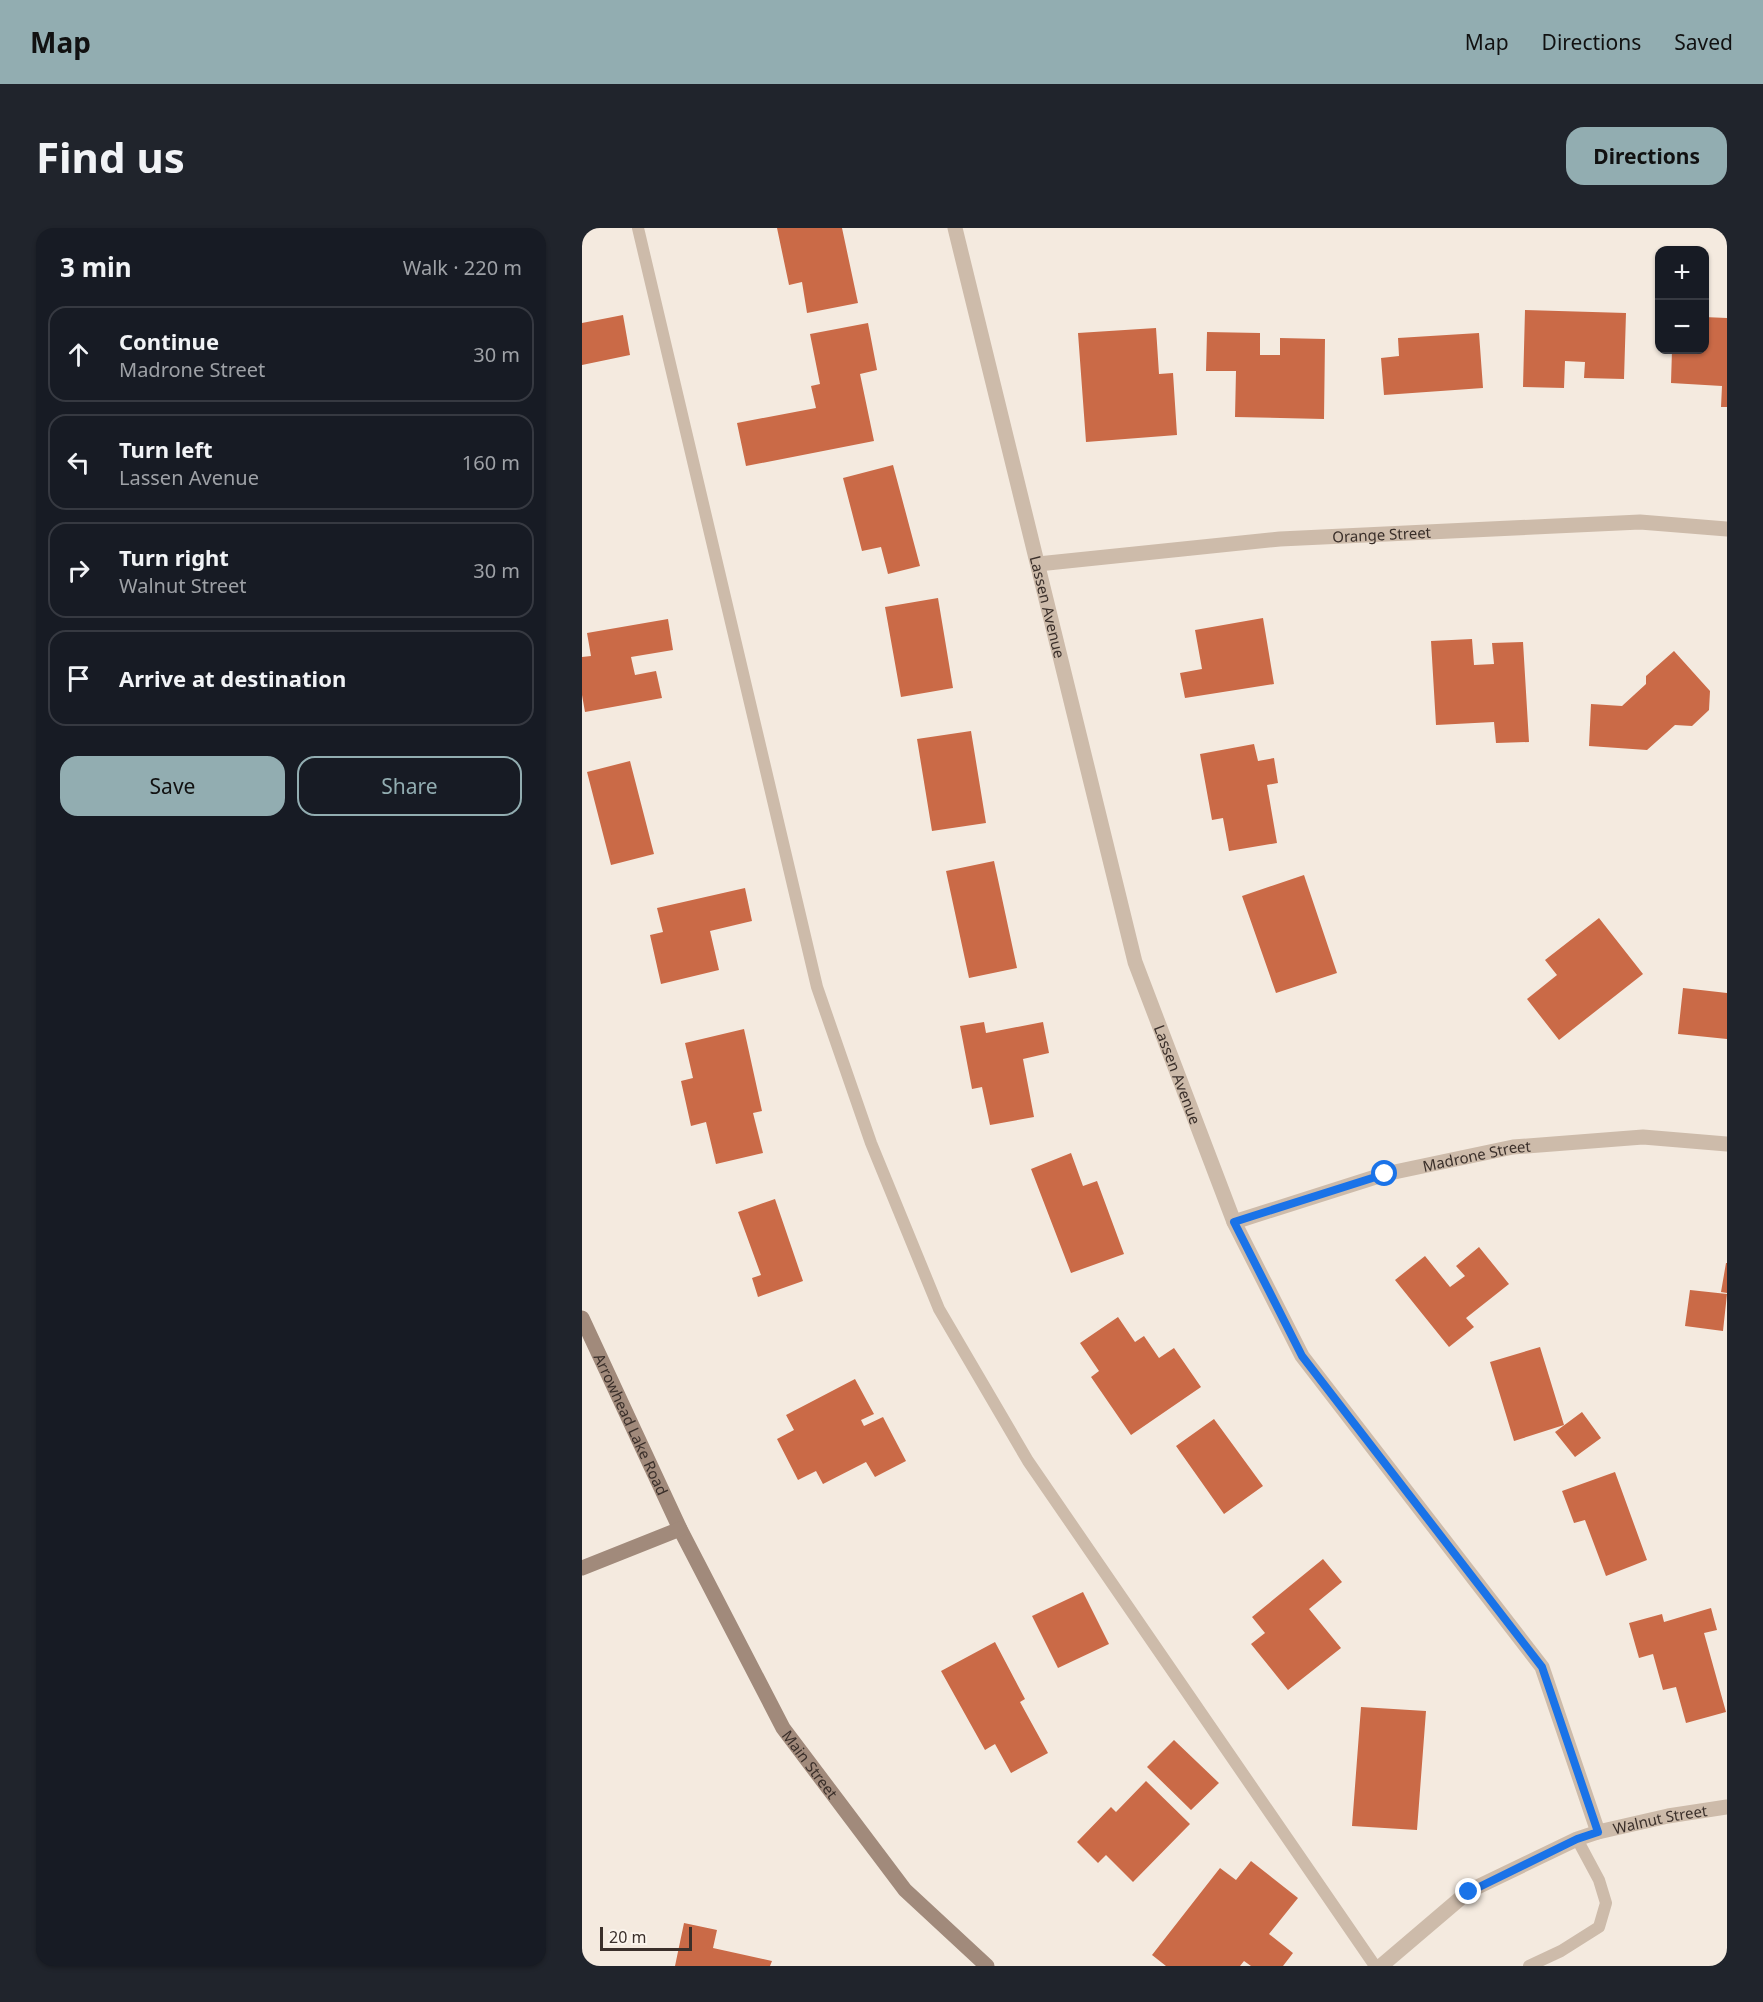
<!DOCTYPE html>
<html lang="en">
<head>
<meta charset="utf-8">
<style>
	:root { --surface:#171b24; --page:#20242c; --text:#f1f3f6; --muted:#9ea1a6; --line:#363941; --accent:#92adb1 }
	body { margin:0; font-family:"Noto Sans",sans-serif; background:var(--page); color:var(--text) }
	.controls { position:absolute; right:18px; top:18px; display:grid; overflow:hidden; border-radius:12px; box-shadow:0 2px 4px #0004 }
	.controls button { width:54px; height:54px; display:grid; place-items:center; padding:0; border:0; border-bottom:2px solid var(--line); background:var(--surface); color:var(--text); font:30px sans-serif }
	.scale { position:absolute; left:18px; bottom:15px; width:92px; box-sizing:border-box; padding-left:6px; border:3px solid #3a2f2a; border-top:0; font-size:16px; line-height:21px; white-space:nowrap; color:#3a2f2a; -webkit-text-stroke:4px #fbf4ec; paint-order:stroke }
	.stop { position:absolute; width:18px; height:18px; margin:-14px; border:4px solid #1a73e8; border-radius:50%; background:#fff }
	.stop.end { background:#1a73e8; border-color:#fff; box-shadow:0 2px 6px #0008 }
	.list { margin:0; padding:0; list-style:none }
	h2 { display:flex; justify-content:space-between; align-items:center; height:78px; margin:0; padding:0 24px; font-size:26px }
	h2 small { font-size:20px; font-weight:400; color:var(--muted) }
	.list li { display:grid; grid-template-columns:39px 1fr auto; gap:18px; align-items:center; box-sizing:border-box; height:96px; margin:0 12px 12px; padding:0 12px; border:2px solid var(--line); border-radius:18px }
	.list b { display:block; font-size:22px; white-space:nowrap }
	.list p { margin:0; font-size:20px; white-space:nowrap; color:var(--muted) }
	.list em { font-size:20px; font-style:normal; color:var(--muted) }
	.actions { display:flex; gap:12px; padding:18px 24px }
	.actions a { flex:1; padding:14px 0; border:2px solid var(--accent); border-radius:18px; text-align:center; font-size:21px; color:var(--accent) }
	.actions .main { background:var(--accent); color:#111 }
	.icon { flex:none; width:33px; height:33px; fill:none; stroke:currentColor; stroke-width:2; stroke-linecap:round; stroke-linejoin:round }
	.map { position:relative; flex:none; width:1145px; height:1738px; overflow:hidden; border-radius:18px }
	header { display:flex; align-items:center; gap:36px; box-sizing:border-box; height:84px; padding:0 30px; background:var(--accent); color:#111 }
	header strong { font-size:28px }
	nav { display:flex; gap:33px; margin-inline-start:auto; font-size:21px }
	.intro { display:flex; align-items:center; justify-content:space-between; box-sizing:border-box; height:144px; padding:0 36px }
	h1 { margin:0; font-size:42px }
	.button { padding:15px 27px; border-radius:18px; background:var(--accent); color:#111; font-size:21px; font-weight:700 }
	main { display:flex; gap:36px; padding:0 36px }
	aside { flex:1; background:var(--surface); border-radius:18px; box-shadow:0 2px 4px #0004 }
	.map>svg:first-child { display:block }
</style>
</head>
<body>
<header>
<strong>Map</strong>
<nav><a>Map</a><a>Directions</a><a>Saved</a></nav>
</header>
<div class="intro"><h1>Find us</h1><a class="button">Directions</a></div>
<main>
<aside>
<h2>3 min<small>Walk · 220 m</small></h2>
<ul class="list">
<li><svg class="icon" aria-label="ahead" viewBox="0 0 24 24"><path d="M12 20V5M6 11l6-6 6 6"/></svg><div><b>Continue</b><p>Madrone Street</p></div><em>30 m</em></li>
<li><svg class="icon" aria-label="left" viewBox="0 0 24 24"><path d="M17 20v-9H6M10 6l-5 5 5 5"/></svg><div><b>Turn left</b><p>Lassen Avenue</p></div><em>160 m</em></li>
<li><svg class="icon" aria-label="right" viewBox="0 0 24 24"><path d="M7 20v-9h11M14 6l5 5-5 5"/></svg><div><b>Turn right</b><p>Walnut Street</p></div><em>30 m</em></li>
<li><svg class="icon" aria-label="arrive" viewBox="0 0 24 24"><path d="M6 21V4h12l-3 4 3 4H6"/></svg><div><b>Arrive at destination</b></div></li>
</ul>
<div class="actions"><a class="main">Save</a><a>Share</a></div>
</aside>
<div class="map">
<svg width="1145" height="1738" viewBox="0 0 1145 1738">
	<rect width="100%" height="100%" fill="#f4eadf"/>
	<!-- building -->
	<path fill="#ca6a47" d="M195,0h65l16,75 -51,10 -5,-31 -13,3z
		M943,82l101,3 -2,66 -40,-1 1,-16 -20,-1 -1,27 -41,-1z
		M41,87l7,40 -48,10v-42z
		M1122,89l23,1v89h-6l1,-21 -51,-3 1,-33h32z
		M286,95l9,47 -17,4 14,67 -128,25 -9,-43 79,-15 -5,-22 9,-2 -10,-50z
		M574,100l3,46 14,-1 4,62 -91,7 -8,-109z
		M625,104l53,1v22h20v-17l45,1 -1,80 -89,-2 1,-46h-30z
		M897,105l4,55 -99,7 -3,-37 18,-2 -1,-18z
		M311,237l27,101 -32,8 -7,-27 -19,4 -19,-73z
		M356,370l15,90 -52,9 -16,-90z
		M681,390l11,66 -89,14 -5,-25 22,-4 -7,-39z
		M86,391l5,31 -42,7 4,18 21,-4 6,27 -77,14 -3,-17v-38l9,-1 -4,-23z
		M890,411l2,26 20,-1 -2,-21 31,-1 6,100 -33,1 -2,-21 -58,3 -5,-84z
		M1092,423l36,40 -1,19 -17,16 -17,-1 -28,25 -58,-4 2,-42 31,2 24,-22v-8z
		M389,503l15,92 -54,8 -15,-92z
		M672,516l4,17 16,-3 4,25 -11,2 10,58 -48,8 -6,-33 -11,2 -12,-66z
		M48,533l24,93 -43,11 -24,-93z
		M412,633l23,107 -48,10 -23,-107z
		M722,647l33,98 -61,20 -34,-97z
		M163,660l7,33 -42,10 9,39 -58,14 -11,-49 13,-3 -6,-24z
		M1017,690l44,56 -84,66 -32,-41 30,-24 -12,-15z
		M1101,760l44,5v46l-49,-5z
		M402,794l2,11 57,-11 6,31 -26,6 11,58 -44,8 -8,-38 -10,2 -12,-63z
		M162,801l18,82 -9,2 10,40 -47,11 -10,-42 -15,4 -10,-45 12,-3 -8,-35z
		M489,925l12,33 14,-5 27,73 -53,19 -40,-104z
		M193,971l28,82 -45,16 -6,-19 9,-3 -23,-63z
		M897,1019l30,37 -43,34 8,9 -25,20 -54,-67 30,-24 25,31 15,-11 -9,-10z
		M1144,1035h1v30l-6,-1z
		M1108,1062l37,4 -4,37 -38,-5z
		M536,1089l17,25 9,-6 15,22 15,-10 27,39 -70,48 -40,-58 8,-6 -19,-28z
		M958,1119l24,78 -50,16 -24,-79z
		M273,1151l19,35 -13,6 3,6 19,-9 23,44 -31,16 -9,-15 -43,22 -7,-13 -18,9 -21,-41 17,-9 -8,-15z
		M1000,1184l19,26 -26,19 -20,-25z
		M632,1191l49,67 -39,28 -48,-68z
		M1033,1244l32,88 -41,16 -21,-56 -11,3 -12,-32z
		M741,1331l19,23 -33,27 32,39 -53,42 -37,-46 14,-11 -13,-16z
		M501,1364l26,52 -51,24 -26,-52z
		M1129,1380l6,22 -13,3 22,79 -40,11 -10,-36 -13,3 -10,-36 -14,4 -10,-35 33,-9 2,8z
		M413,1414l30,57 -5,3 28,51 -37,20 -16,-29 -10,6 -44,-79z
		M779,1479l65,4 -9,119 -65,-4z
		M592,1512l45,43 -28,27 -44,-43z
		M564,1553l44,43 -57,58 -27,-27 -8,8 -21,-21 34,-35 5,5z
		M669,1633l47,37 -29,36 24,19 -10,13h-32l-7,-5 -4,5h-74l-14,-11 68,-87 16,12z
		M102,1695l33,7 -4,18 59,13 -2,5h-95z"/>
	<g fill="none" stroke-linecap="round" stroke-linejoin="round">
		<!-- lane -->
		<path stroke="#cdbbaa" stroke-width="12" d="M56,0l179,759 54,156 68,166 89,152 347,505
			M947,1738l32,-15 38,-24 7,-24 -7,-23 -22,-41"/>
		<!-- street -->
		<g stroke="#cdbbaa" stroke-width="15">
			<path id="s1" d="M373,0l180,734 99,260 68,134 240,311 56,165"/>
			<path id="s2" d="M456,336l242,-25 360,-17 87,7"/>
			<path id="s3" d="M652,994l151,-48 128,-27 130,-10 84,7"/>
			<path id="s4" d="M799,1738l88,-75 108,-52 21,-7 70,-16 59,-9"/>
		</g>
		<!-- secondary -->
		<g stroke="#a18a7b" stroke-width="15">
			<path id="s5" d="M0,1090l98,211 103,199 122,162 82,76"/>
			<path d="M0,1340l98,-39"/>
		</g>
	</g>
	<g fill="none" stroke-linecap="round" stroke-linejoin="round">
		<!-- route -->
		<path stroke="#1a73e8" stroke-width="8" d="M803,946l-151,48 68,134 240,311 56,165 -21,7 -108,53"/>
	</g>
	<g text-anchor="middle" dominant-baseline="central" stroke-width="5" stroke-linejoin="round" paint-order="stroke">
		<!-- street labels -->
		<g font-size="15" fill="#3a2f2a" stroke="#fbf4ec">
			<text stroke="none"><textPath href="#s2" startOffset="345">Orange Street</textPath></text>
			<text stroke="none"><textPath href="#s1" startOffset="390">Lassen Avenue</textPath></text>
			<text stroke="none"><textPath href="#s1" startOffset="876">Lassen Avenue</textPath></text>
			<text stroke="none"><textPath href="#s3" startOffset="252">Madrone Street</textPath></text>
			<text stroke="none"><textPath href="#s5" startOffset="117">Arrowhead Lake Road</textPath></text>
			<text stroke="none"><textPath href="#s5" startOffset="502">Main Street</textPath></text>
			<text stroke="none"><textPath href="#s4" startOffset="321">Walnut Street</textPath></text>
		</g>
	</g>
</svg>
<div class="controls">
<button>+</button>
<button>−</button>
</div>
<div class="scale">20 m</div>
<div class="stop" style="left:803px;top:946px"></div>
<div class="stop end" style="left:887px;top:1664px"></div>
</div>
</main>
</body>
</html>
